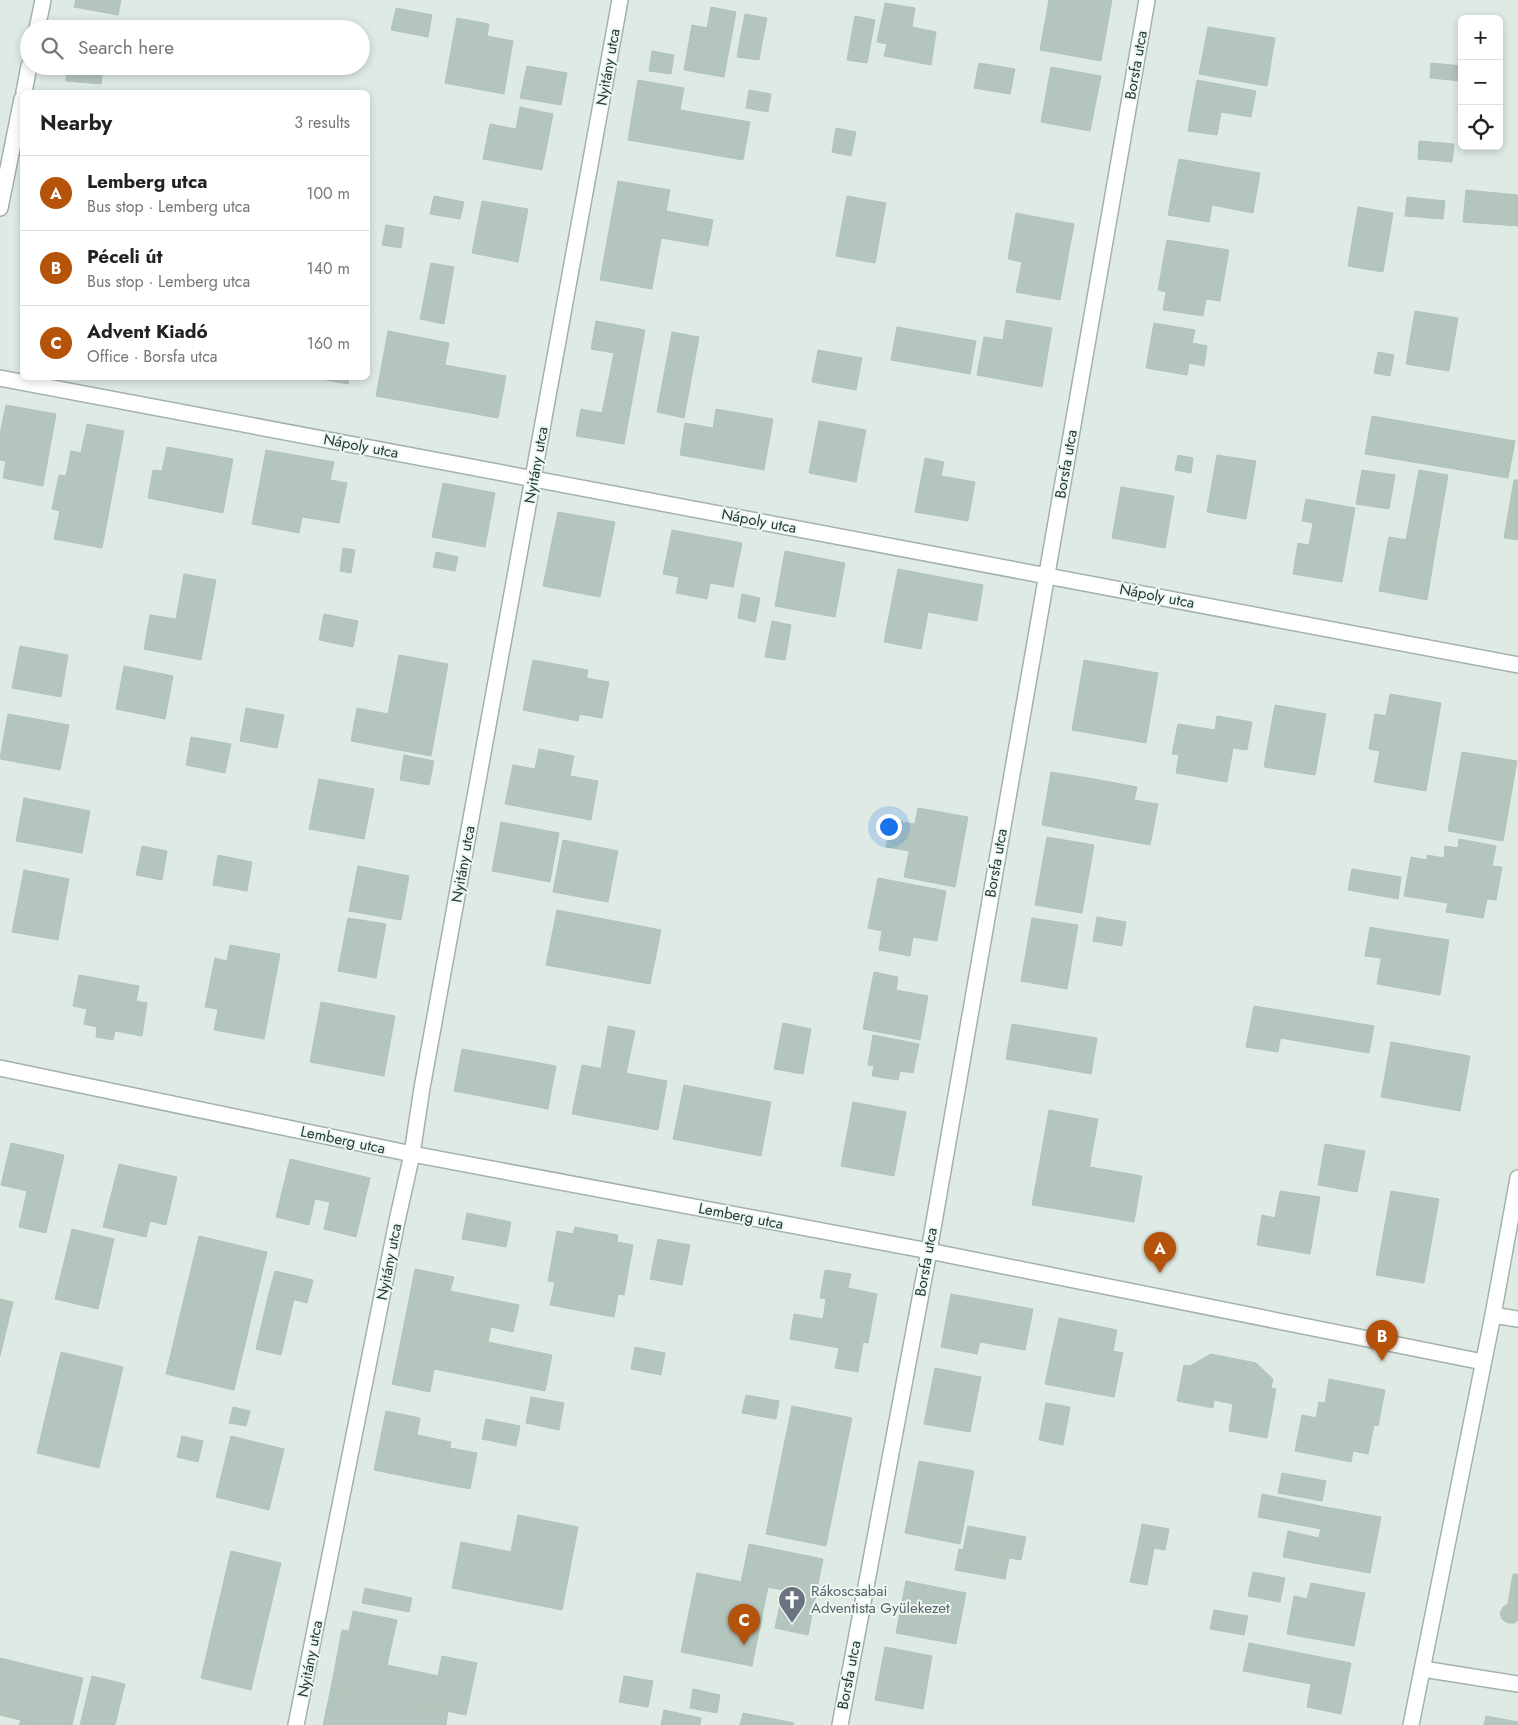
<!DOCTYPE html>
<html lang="en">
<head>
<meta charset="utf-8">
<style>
	:root { --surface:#fff; --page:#f6f6f6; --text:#222; --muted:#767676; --line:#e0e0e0; --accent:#b45309 }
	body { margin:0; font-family:Jost,sans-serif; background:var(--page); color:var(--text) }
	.controls { position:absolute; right:15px; top:15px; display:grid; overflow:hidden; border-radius:8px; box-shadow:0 2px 8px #0003 }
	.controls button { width:45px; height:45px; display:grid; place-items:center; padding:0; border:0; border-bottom:1px solid var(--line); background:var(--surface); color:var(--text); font:25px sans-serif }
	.you { position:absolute; left:888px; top:826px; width:18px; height:18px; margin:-12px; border:4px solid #fff; border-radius:50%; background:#1a73e8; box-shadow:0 0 0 8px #1a73e833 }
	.badge { display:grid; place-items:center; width:32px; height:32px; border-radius:50%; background:var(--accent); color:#fff; font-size:16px; font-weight:700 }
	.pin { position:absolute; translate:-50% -41px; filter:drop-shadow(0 1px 2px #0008) }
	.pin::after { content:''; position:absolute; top:26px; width:18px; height:15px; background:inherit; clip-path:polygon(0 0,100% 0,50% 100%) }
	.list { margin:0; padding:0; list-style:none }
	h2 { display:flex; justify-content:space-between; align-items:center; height:65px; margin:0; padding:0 20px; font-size:21px }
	h2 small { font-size:16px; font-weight:400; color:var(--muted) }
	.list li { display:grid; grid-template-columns:32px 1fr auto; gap:15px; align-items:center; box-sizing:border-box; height:75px; padding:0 20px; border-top:1px solid var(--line) }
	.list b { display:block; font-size:19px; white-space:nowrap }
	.list p { margin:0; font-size:16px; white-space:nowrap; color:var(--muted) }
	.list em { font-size:16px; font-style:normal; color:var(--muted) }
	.icon { flex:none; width:28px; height:28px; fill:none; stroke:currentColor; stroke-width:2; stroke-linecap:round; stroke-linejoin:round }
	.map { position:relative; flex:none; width:1518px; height:1725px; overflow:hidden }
	.search { position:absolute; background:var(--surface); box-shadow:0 2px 8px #0003; left:20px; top:20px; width:350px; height:55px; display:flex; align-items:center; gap:12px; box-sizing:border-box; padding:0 18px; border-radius:28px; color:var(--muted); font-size:19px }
	.panel { position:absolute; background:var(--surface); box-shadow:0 2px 8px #0003; left:20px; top:90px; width:350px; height:290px; border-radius:8px }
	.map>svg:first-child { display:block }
</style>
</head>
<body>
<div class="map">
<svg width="1518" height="1725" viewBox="0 0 1518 1725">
	<rect width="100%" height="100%" fill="#dfeae4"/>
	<!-- building -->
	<path fill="#b4c5bd" stroke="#b1c4ba" d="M76,0h45l-3,15 -44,-8z
		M1049,0h63l-11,61 -61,-11z
		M885,3l30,5 -3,19 24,5 -5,33 -47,-9 3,-12 -10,-2z
		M711,7l25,5 -12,65 -40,-7 8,-45 15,3z
		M396,8l36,7 -4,22 -37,-7z
		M745,14l22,4 -5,25 -22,-4z
		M855,16l20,4 -8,43 -20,-3z
		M457,18l32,6 -2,12 26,5 -9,53 -59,-11z
		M1208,27l67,11 -8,48 -68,-12z
		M740,39l22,4 -3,17 -22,-3z
		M652,51l22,4 -3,19 -22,-3z
		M979,63l36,6 -5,25 -36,-6z
		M1431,63l31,3v15l-32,-3z
		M67,66h36l-2,18 -35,-3z
		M527,66l40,7 -6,32 -41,-7z
		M1051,67l50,9 -11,55 -49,-9z
		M638,80l46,8 -4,22 70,12 -7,38 -115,-20z
		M1197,80l59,11 -5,26 -30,-5 -4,23 -29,-4z
		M749,90l22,4 -3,18 -22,-4z
		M520,107l33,7 -11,56 -59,-11 7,-35 26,5z
		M836,128l20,4 -5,24 -19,-4z
		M1419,141l35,3 -2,18 -34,-3z
		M1179,159l81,14 -7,40 -41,-8 -3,17 -41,-7z
		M618,181l52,9 -18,99 -52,-9z
		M1466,190l52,5v31l-55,-4z
		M434,196l30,6 -4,17 -30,-5z
		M847,196l39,7 -11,60 -39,-7z
		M1407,197l38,4 -2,18 -38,-3z
		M482,201l46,8 -10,53 -46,-9z
		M1358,207l35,6 -10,59 -35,-6z
		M666,211l47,9 -5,26 -47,-8z
		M1016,213l58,11 -14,76 -44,-8 6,-30 -14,-3z
		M386,225l18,3 -3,20 -19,-3z
		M1167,240l62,10 -9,51 -14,-2 -3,17 -40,-6 3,-18 -8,-2z
		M431,263l23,4 -10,57 -24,-5z
		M1415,311l43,7 -9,53 -43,-7z
		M1006,320l46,8 -10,59 -65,-12 7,-38 19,3z
		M596,321l49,9 -21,114 -48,-8 5,-27 21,4 12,-60 -23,-4z
		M1154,323l41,7 -3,13 15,3 -3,20 -15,-3 -2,12 -41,-7z
		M897,327l79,14 -6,33 -79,-14z
		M388,331l61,12 -12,64 -61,-11z
		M672,332l27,5 -15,81 -27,-6z
		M818,350l44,8 -6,32 -44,-8z
		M1378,352l16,3 -4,21 -16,-3z
		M445,365l61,11 -8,42 -61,-11z
		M315,378h34l-1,6z
		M6,405l50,9 -13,72 -40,-8 3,-17 -6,-1v-26z
		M716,409l57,10 -9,51 -84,-15 5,-32 28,5z
		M1372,416l143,25 -7,37 -143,-24z
		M819,421l47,9 -10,52 -47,-9z
		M87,424l37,7 -22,117 -48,-9 6,-28 -8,-2 7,-34 7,1 5,-25 10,2z
		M167,447l66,12 -10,54 -75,-15 5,-28 9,1z
		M266,450l68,12 -4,18 17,3 -8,40 -37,-6 -3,16 -47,-9z
		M1178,455l15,3 -2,15 -16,-3z
		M1217,455l39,6 -10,58 -39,-7z
		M925,458l19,4 -3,14 34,6 -7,39 -53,-9z
		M1362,470l33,5 -6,34 -33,-5z
		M1419,470l29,5 -12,70 -30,-5z
		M1514,480h4v60l-14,-2z
		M443,483l52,10 -10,54 -53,-10z
		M1121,487l53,9 -9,52 -53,-10z
		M1306,499l49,9 -13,74 -49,-8 5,-31 11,2 4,-22 -11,-2z
		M558,512l57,10 -15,75 -57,-11z
		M672,530l70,13 -9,44 -23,-4 -3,16 -31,-6 3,-16 -16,-3z
		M1389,537l47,8 -9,55 -48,-9z
		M343,548l12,2 -4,23 -11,-2z
		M785,551l60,12 -10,54 -60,-11z
		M436,552l22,5 -3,14 -22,-4z
		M898,569l85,16 -6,36 -49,-9 -7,37 -37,-7z
		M184,574l32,6 -15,80 -57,-11 6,-34 26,4z
		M742,594l18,4 -5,24 -17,-4z
		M324,614l34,7 -5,26 -34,-7z
		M772,621l19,4 -6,35 -20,-3z
		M20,646l48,9 -7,42 -49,-9z
		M399,655l49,9 -17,92 -80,-15 6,-33 31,6z
		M533,660l55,10 -10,51 -55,-11z
		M1084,660l74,13 -12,70 -74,-13z
		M124,666l49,10 -8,43 -49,-10z
		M586,678l23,4 -7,36 -23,-4z
		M1390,694l51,9 -15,88 -52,-9 6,-31 -11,-2 6,-35 11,2z
		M1275,705l51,9 -11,61 -51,-8z
		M246,708l38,7 -7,33 -37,-7z
		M8,714l61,11 -9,45 -60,-11z
		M1217,716l35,6 -5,28 -14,-2 -6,34 -51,-9 3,-18 -7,-1 6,-30 37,6z
		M191,737l40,7 -6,29 -39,-8z
		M539,749l35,7 -4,20 28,5 -7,39 -86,-16 8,-39 22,4z
		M1462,752l55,9 -14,80 -55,-10z
		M404,755l30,6 -5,24 -29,-5z
		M1051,772l43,7 -10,54 -42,-8z
		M319,779l55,10 -10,50 -55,-10z
		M1094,779l43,8 -3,13 24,4 -8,41 -66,-12z
		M24,798l66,13 -8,42 -66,-12z
		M918,808l50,9 -13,70 -51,-10z
		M891,820l23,4 -5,27 -23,-4z
		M501,822l58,11 -9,49 -58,-11z
		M1047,837l47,8 -12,68 -47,-8z
		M1459,839l37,7 -4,20 10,1 -6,33 -9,-1 -4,19 -37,-6 2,-9 -44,-7 7,-39 16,3v-5l17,3 1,-12 13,2z
		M563,840l55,11 -10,51 -55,-10z
		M142,846l25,5 -5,29 -26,-5z
		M218,855l34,7 -5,29 -34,-6z
		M358,866l51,10 -8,44 -52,-9z
		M1352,869l49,8 -3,22 -50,-9z
		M24,870l45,9 -11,61 -46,-8z
		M878,878l68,13 -9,50 -24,-4 -3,19 -31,-6 3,-19 -14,-3z
		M557,910l104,20 -11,54 -104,-19z
		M1097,917l29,5 -4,24 -29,-5z
		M348,918l38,6 -10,54 -38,-7z
		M1032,918l46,7 -11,64 -46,-8z
		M1370,927l16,3 -5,28 -16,-2z
		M1386,930l63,10 -9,55 -63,-11z
		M230,945l50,9 -16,85 -50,-9 4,-21 -13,-2 10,-49 12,3z
		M874,972l24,5 -2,13 32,6 -8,44 -57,-11z
		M79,975l60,11 -3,15 11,2 -5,33 -27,-5 -2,9 -17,-3 1,-10 -13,-3 3,-15 -14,-3z
		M321,1002l74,14 -11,60 -74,-14z
		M1254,1006l31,5 -7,41 -32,-5z
		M1285,1011l89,15 -5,27 -89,-15z
		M783,1023l28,6 -8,45 -29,-5z
		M1012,1024l85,14 -6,36 -85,-15z
		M608,1026l27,5 -9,43 -25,-5z
		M873,1035l46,9 -6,29 -13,-2 -2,9 -26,-4 2,-10 -6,-1z
		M1391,1042l79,14 -10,55 -79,-14z
		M462,1049l94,17 -8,43 -94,-18z
		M582,1065l85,16 -9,49 -86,-16z
		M684,1085l87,17 -10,54 -88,-17z
		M853,1102l53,10 -12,64 -53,-10z
		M1049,1110l49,9 -17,94 -49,-8z
		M11,1143l53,12 -18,78 -27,-6 8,-36 -26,-6z
		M1325,1144l40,7 -8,41 -39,-7z
		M290,1159l80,19 -14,59 -32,-8 6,-27 -15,-3 -6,26 -33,-8z
		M119,1164l58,13 -11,48 -16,-4 -4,16 -43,-10z
		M1090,1167l52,9 -8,46 -53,-9z
		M1280,1191l40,6 -10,57 -53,-9 5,-30 13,3z
		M1391,1191l48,8 -15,84 -48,-8z
		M467,1213l44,9 -5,25 -44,-8z
		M575,1227l43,8 -1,7 16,3 -9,50 -6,-1 -4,23 -64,-12 5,-23 -7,-1 9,-50 16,3z
		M72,1229l42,10 -16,70 -43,-10z
		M199,1236l68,16 -33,138 -68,-16z
		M658,1239l32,6 -8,40 -32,-6z
		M415,1269l39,8 -4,14 69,14 -6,27 -22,-5 -3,15 -84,-17z
		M825,1270l26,4 -3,14 29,6 -9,49 -27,-5 -2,10 -49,-9 4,-25 29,5 3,-20 -6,-1z
		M275,1271l38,9 -6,23 -38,-10z
		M269,1293l25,6 -13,56 -25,-6z
		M951,1294l82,15 -8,41 -45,-8 -3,12 -36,-7z
		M0,1299l13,3 -13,54z
		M1059,1318l58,12 -4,21 10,2 -9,44 -69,-13z
		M404,1325l108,22 -7,36 -71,-14 -4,23 -38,-8z
		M841,1338l22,4 -5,30 -23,-4z
		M512,1347l40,8 -7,36 -40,-8z
		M635,1347l30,6 -4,22 -30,-6z
		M61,1352l62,15 -24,101 -62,-15z
		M1211,1354l45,9 17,16 -2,9 5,1 -9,49 -38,-7 4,-27 -19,-4 -1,8 -36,-7 7,-36 6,1z
		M935,1368l46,9 -11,55 -46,-8z
		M1329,1379l56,11 -7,36 -4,-1 -6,29 -15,-3 -2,11 -56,-11 7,-36 14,3 3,-16 6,1z
		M746,1395l33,6 -3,18 -34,-6z
		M531,1397l33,6 -5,27 -33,-7z
		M1046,1403l24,4 -7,38 -24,-5z
		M792,1406l60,12 -26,128 -60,-12z
		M233,1407l17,4 -4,15 -17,-3z
		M386,1411l34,7 -3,17 34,7 -8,42 -69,-14z
		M486,1419l34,7 -4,20 -34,-7z
		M182,1436l21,5 -5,21 -21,-5z
		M231,1436l53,13 -15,61 -53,-13z
		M450,1448l27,5 -7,36 -27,-5z
		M919,1461l55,10 -14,73 -55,-11z
		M1282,1473l44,8 -4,20 -44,-8z
		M1262,1494l63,13 -4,22 -63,-12z
		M1325,1507l56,10 -11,56 -56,-10z
		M518,1515l60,12 -16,83 -110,-22 9,-46 50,10z
		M1142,1524l27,5 -4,21 -27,-5z
		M968,1526l58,11 -5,23 -58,-10z
		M1288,1531l31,7 -5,25 -31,-6z
		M749,1544l74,15 -15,76 -33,-7 8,-38 -42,-8z
		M1138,1545l16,3 -7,37 -17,-3z
		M959,1549l50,9 -4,21 -50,-9z
		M231,1551l50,12 -30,127 -50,-12z
		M1253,1572l32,6 -5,24 -32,-6z
		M697,1573l71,14 -16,79 -71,-14z
		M1513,1574h5v46l-3,3h-7l-6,-4 -2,-6 3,-6 5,-3z
		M906,1581l60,12 -10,51 -60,-11z
		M1311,1583l54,10 -11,53 -67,-12 7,-38 13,3z
		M365,1588l47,10 -3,14 -47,-9z
		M1214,1610l34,6 -4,19 -34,-6z
		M353,1611l44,9 -10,45 51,11 4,-20 35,7 -11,52 -135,-27 11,-58 7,1z
		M1249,1643l102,20 -10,51 -34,-7 4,-23 -68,-13z
		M885,1647l47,9 -9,53 -48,-9z
		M0,1658l83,20 -11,47h-32l-40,-10z
		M92,1676l33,8 -10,41h-35z
		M624,1676l29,5 -5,26 -29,-5z
		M331,1688l117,23 -2,14h-123z
		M693,1689l27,6 -3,18 -27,-5z
		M664,1710l37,8 -1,7h-39z
		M743,1713l51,10 -1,2h-53z
		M1486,1716l32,6v3h-34z
		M21,1720l19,5h-21z"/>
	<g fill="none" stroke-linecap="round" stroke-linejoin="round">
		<defs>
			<path id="minor" d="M37,29l6,-29
				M24,92l5,-26
				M0,208l22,-109
				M0,378l1518,287
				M0,1068l412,86 517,97 554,111
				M1493,1315l25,4
				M1423,1669l95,15
				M296,1725l101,-504 15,-67 10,-66 198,-1088
				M840,1725l89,-474 218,-1251"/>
			<path id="secondary" d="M1411,1725l82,-410 25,-137"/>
		</defs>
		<!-- minor casing -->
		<use href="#minor" stroke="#a2b2ab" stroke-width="18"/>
		<!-- secondary casing -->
		<use href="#secondary" stroke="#9eb6ab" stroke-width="18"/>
		<!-- minor -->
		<use href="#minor" stroke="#fff" stroke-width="15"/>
		<!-- secondary -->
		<use href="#secondary" stroke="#fff" stroke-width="15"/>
	</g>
	<!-- icons -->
	<defs>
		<symbol id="church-pin" viewBox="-11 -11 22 30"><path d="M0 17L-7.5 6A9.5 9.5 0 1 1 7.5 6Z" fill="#6b7280" stroke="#eff7f2"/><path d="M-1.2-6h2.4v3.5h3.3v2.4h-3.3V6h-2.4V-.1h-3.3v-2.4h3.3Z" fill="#fff"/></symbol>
	</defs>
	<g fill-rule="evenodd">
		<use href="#church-pin" x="776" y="1584" width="32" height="43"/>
	</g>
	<g text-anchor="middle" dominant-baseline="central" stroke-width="4" stroke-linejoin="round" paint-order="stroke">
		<!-- street labels -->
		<g font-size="15" fill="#203a31" stroke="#eff7f2">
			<text transform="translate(1136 65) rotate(-80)">Borsfa utca</text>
			<text transform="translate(608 67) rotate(-80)">Nyitány utca</text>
			<text transform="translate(361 446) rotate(11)">Nápoly utca</text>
			<text transform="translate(1066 464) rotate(-80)">Borsfa utca</text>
			<text transform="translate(536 465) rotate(-80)">Nyitány utca</text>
			<text transform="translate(759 521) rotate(11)">Nápoly utca</text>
			<text transform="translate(1157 596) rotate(11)">Nápoly utca</text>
			<text transform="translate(996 863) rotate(-80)">Borsfa utca</text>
			<text transform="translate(463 864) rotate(-80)">Nyitány utca</text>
			<text transform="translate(343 1140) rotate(12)">Lemberg utca</text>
			<text transform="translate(741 1216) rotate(11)">Lemberg utca</text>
			<text transform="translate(389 1262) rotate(-79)">Nyitány utca</text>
			<text transform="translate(926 1262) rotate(-80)">Borsfa utca</text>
			<text transform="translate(310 1659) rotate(-79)">Nyitány utca</text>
			<text transform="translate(849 1675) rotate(-79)">Borsfa utca</text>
		</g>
		<!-- worship labels -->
		<g font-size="15" fill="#5b616d" stroke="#eff7f2" text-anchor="start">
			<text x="811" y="1591">Rákoscsabai<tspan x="811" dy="17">Adventista Gyülekezet</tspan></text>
		</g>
	</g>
</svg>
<div class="controls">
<button>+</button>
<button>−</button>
<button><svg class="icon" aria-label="locate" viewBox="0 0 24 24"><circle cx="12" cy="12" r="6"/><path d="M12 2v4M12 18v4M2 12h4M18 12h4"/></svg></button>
</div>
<div class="you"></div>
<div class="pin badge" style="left:1160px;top:1273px">A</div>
<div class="pin badge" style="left:1382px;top:1361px">B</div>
<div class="pin badge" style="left:744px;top:1645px">C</div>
<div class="search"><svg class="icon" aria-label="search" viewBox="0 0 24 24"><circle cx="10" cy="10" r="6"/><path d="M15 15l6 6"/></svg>Search here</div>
<section class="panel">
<h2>Nearby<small>3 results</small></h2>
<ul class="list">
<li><span class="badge">A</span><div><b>Lemberg utca</b><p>Bus stop · Lemberg utca</p></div><em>100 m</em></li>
<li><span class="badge">B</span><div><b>Péceli út</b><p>Bus stop · Lemberg utca</p></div><em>140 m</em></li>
<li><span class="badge">C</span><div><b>Advent Kiadó</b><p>Office · Borsfa utca</p></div><em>160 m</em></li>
</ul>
</section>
</div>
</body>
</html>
